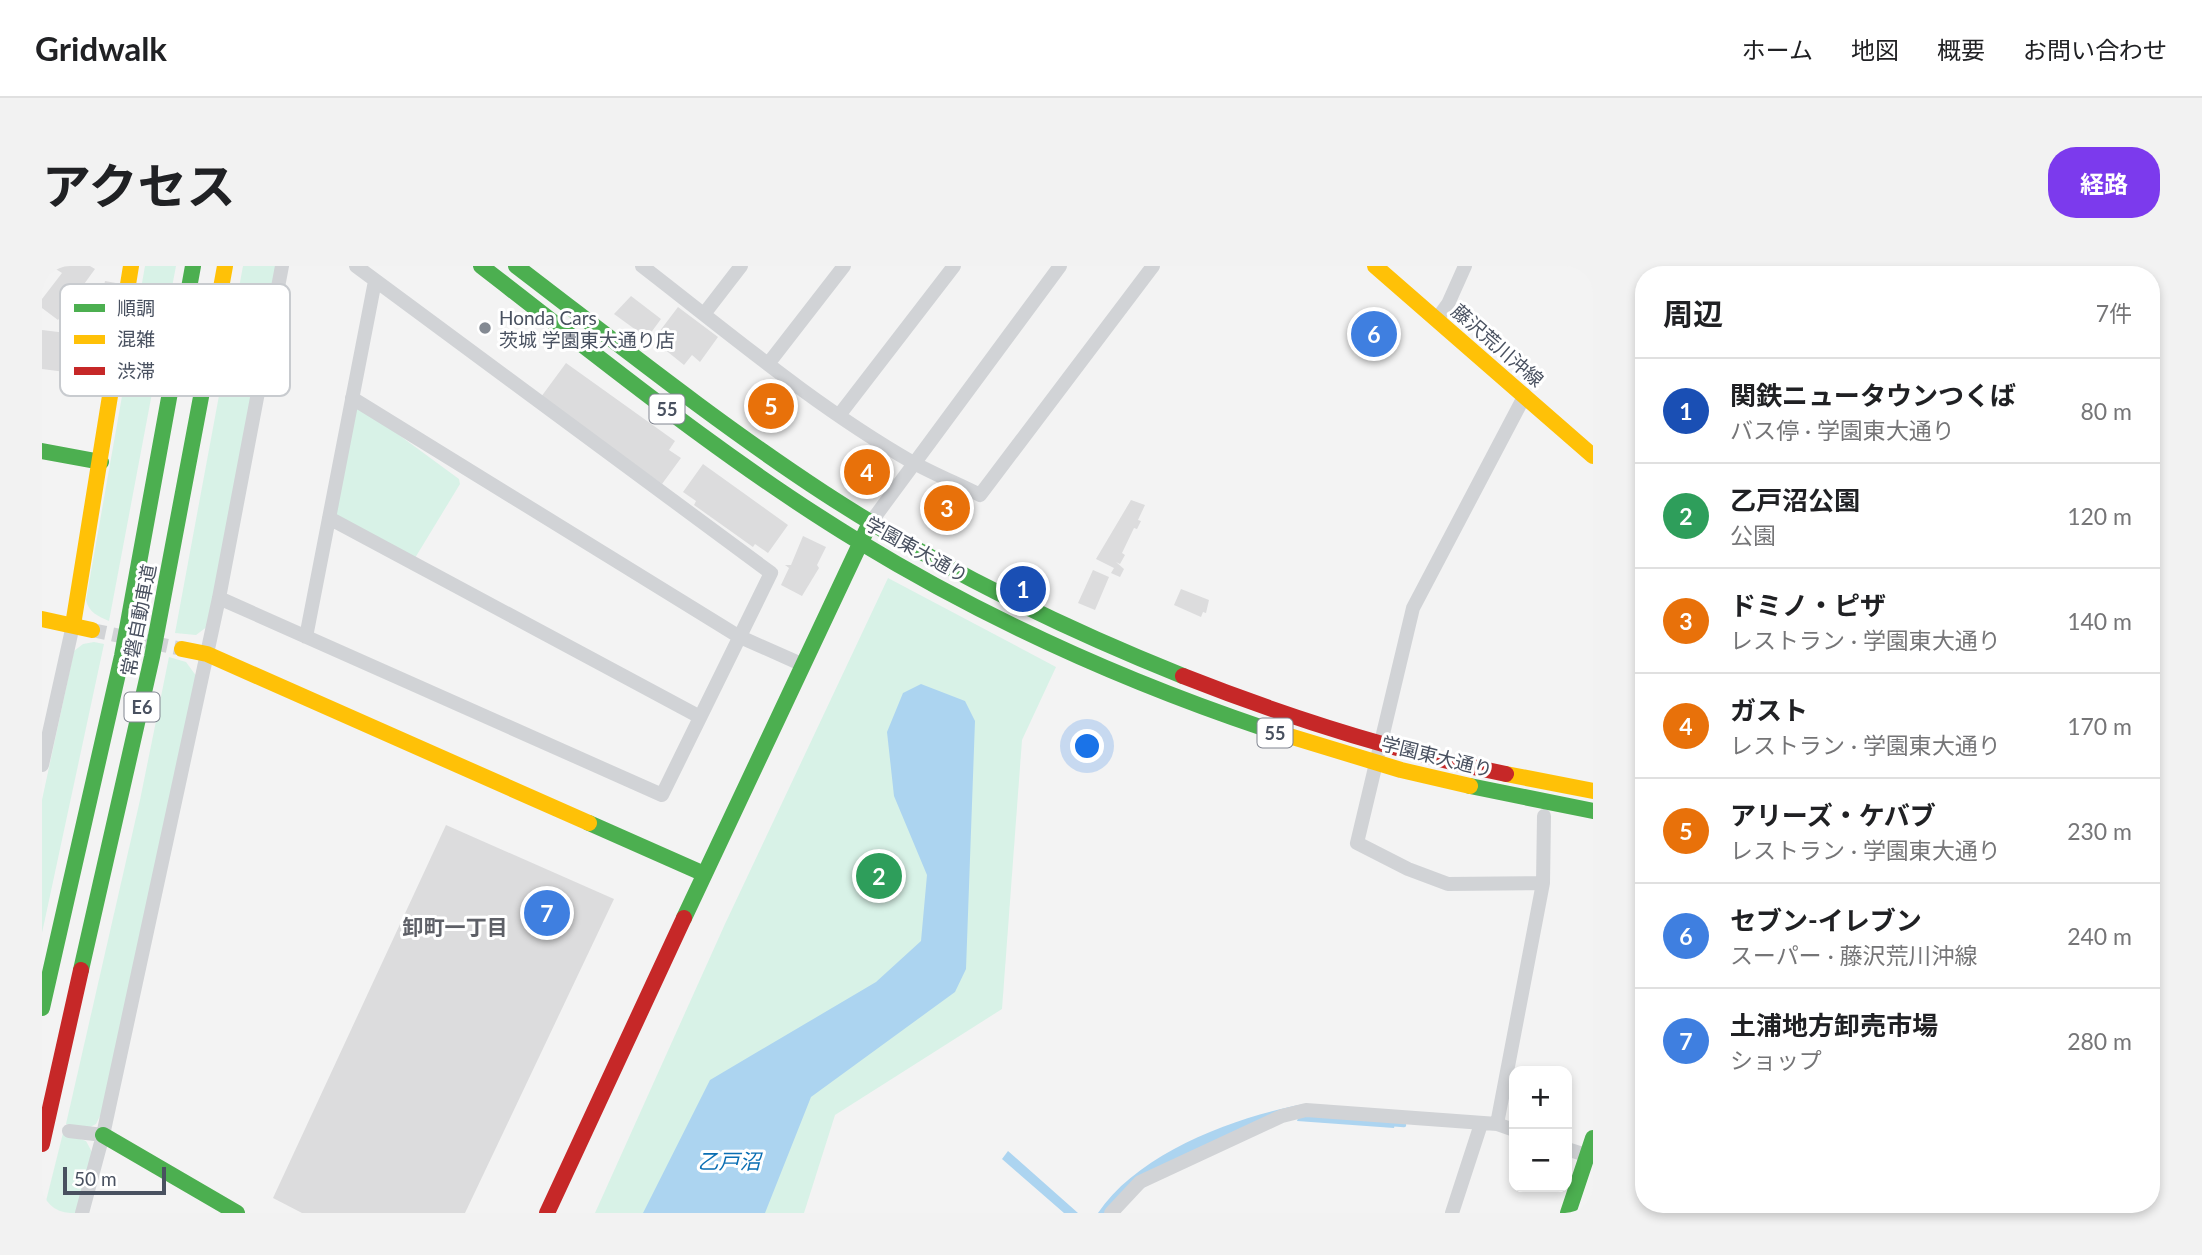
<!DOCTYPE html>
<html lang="ja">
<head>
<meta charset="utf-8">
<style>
	:root { --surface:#fff; --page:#f2f2f2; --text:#202124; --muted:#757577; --line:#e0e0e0; --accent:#7c3aed }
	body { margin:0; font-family:Lato,"Noto Sans JP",sans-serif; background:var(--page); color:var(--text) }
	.controls { position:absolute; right:21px; bottom:21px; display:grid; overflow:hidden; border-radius:14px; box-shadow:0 4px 10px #0003 }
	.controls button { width:63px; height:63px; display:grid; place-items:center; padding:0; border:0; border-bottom:2px solid var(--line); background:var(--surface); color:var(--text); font:35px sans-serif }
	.scale { position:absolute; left:21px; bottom:18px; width:103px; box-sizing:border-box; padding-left:7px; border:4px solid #495160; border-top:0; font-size:19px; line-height:24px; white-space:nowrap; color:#495160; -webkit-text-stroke:5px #fff; paint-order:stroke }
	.you { position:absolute; left:1046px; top:481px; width:24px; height:24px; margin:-18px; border:5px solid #fff; border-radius:50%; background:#1a73e8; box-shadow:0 0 0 10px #1a73e833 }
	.badge { display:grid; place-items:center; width:46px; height:46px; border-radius:50%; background:var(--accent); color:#fff; font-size:23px; font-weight:700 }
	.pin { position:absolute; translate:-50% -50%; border:4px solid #fff; box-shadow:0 2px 7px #0006 }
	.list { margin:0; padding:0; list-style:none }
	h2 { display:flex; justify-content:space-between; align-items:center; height:91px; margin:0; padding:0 28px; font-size:30px }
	h2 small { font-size:23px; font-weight:400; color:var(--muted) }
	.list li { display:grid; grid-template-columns:46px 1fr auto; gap:21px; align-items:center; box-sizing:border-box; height:105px; padding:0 28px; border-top:2px solid var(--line) }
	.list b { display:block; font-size:26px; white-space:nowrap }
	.list p { margin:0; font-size:23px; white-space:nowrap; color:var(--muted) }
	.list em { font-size:23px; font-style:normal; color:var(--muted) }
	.map { position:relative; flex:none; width:1551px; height:947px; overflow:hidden; border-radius:28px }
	header { display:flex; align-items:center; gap:42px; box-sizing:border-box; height:98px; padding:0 35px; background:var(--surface); border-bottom:2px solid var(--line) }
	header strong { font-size:33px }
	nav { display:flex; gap:38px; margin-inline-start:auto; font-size:24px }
	.intro { display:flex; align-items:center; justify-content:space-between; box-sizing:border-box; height:168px; padding:0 42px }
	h1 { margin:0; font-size:49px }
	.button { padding:18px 32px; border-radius:28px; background:var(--accent); color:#fff; font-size:24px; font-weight:700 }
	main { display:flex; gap:42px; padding:0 42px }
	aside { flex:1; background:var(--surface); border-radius:28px; box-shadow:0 4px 10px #0003 }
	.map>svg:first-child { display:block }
</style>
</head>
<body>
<header>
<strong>Gridwalk</strong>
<nav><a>ホーム</a><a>地図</a><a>概要</a><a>お問い合わせ</a></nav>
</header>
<div class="intro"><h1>アクセス</h1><a class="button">経路</a></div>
<main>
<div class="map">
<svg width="1551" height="947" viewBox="0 0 1551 947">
	<rect width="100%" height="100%" fill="#f3f3f3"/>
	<!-- green -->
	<path fill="#d8f2e7" d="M103,0h31l-67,355c-11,-5 -20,-8 -23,-21z
		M201,0h34l-69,360 -12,9 -21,-2z
		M312,136l105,77 1,5 -45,74 -82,-41z
		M846,312l168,89 -34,73 -20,269 -167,106 -31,98h-209l130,-289z
		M52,376l10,2 -62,289v-133l32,-149 9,-7z
		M127,391l17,5 11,15 -95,435 -6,12 -10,5 -20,-5 74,-324z
		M21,867l23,8 6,11 -16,61h-33z"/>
	<!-- water -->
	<path fill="#acd4f0" d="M879,418l44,17 10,20 -9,248 -11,23 -144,105 -46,116h-122l67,-133 166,-98 45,-41 6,-66 -33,-79 -7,-64 16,-39z
		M1262,838l92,16 -2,8 -97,-7 6,-16 -100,41 -95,67h-10c40,-60 137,-96 206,-109z
		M966,885l70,62h-14l-62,-54z"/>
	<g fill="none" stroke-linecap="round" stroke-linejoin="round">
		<!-- stream -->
		<path stroke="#acd4f0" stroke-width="4.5" d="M1349,858l13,1"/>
	</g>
	<!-- building -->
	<path fill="#dcdcdd" d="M9,0h39l5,3 -37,51 -16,-12v-9l20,-26z
		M63,15l11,2 -6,49h-16z
		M589,30l30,23 -14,19 -33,-24z
		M636,41l40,30 -18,25 -8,-7 -8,10 -31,-25z
		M1327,49l26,26 -13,15 -26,-23z
		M0,64l41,5 -10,38 -31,-4z
		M524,97l109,78 -6,9 12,8 -19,26 -121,-87z
		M737,119l16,10 -24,32 -16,-10 6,-8 -4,-2 6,-9 8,-1z
		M825,184l25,19 -18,28 -32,-21 15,-23 6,4z
		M661,198l85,61 -20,28 -13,-9 -2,3 -59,-42 2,-4 -13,-9z
		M1089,234l14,5 -7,15 3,1 -4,8 -3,-1 -12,25 3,2 -5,9 -4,-2 8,7 -4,8 -9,-4 3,-5 -18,-9z
		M761,270l23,11 -9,18 2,3 -17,28 -21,-11 8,-17 -4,-3h6z
		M1051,304l16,7 -14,33 -17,-7z
		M1139,323l28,11 -3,13 -3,-1 -2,5 -27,-12z
		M404,559l168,74 -149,314h-163l-29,-15z"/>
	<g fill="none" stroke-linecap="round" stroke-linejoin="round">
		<!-- street-tunnel -->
		<path stroke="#d1d3d6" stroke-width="14" stroke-dasharray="14 7" stroke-linecap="butt" d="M50,364l90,19"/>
		<!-- street -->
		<path stroke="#d1d3d6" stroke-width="14" d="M600,0c88,68 174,141 270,196 22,12 46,22 68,33l173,-229
			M662,48l37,-48
			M1395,53l11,-15 17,-38
			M726,98l76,-98
			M1483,129l-112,213 -56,235 51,26 40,15 95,-1
			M310,132l386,238 63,28
			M798,148l114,-148
			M287,252l371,199
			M829,256l189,-256
			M177,332l443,197 109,-222 -415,-307
			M264,371l69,-356
			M0,499l31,-140
			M1455,858l46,-241 1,-67
			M27,865l34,4
			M1525,883l25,8
			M40,947l21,-78 116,-537 63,-332
			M1069,947l29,-31 142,-66 24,-6 191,14 17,6
			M1410,947l29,-89"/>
		<!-- fast -->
		<path stroke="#4caf50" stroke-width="16" d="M439,0c123,95 244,194 377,275 128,78 265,140 408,188
			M474,0c101,77 201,157 308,227 112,73 234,133 359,183
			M0,185l59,11
			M1428,520l123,25
			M547,557l113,50
			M642,652l184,-391
			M39,704l71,-313 52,-276
			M0,742l80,-352 71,-390
			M61,869l134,78
			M1526,947l25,-75"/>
		<!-- slow -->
		<path stroke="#ffc107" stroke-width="16" d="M1333,0l218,190
			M162,115l21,-115
			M0,353l50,11
			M31,359l58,-359
			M140,383l25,5 382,169
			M1224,463l135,41 69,16
			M1464,508l87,17"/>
		<!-- jam -->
		<path stroke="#c62828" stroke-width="16" d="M1141,410c104,41 213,76 323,98
			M0,878l39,-174
			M505,947l137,-295"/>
	</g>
	<!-- markers -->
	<circle fill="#848a93" stroke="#fff" stroke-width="2.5" cx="443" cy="62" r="7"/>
	<g text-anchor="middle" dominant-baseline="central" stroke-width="6" stroke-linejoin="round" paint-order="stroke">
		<!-- shield labels -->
		<g fill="#fff" stroke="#808590" stroke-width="2">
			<rect x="607.5" y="128.5" width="35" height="29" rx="5"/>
			<rect x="82.5" y="426.5" width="35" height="29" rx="5"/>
			<rect x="1215.5" y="452.5" width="35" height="29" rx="5"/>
		</g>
		<g font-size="18" font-weight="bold" fill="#495160">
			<text x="625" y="143">55</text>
			<text x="100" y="441">E6</text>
			<text x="1233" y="467">55</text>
		</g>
		<!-- poi labels -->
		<g font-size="19" fill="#495160" stroke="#fff" text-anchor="start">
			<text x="457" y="51">Honda Cars<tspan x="457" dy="22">茨城 学園東大通り店</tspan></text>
		</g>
		<!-- street labels -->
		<g font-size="19" fill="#495160" stroke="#fff">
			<text transform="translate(1456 79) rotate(41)">藤沢荒川沖線</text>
			<text transform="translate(875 283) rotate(29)">学園東大通り</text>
			<text transform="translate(96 354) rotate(-79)">常磐自動車道</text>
			<text transform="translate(1395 490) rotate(14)">学園東大通り</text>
		</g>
		<!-- neighbourhood labels -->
		<g font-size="21" font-weight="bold" fill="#5e6067" stroke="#fff">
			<text x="413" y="660">卸町一丁目</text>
		</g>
		<!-- water labels -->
		<g font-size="21" font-style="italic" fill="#096eb3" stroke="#fff">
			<text x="687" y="894">乙戸沼</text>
		</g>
	</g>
	<!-- legend -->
	<rect x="18" y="18" width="230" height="112" rx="10" fill="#fff" stroke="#c8cbcf" stroke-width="2"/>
	<rect x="32" y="38" width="31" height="8" fill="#4caf50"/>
	<rect x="32" y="69" width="31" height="9" fill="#ffc107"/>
	<rect x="32" y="101" width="31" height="8" fill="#c62828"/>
	<g font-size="19" fill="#495160">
		<text x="75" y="49">順調</text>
		<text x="75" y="80">混雑</text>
		<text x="75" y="112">渋滞</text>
	</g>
</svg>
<div class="controls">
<button>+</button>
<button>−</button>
</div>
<div class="scale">50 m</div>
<div class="you"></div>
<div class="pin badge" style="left:981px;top:323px;background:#1a4fb4">1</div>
<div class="pin badge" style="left:837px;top:610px;background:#2e9e5b">2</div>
<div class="pin badge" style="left:905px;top:242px;background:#e8710a">3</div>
<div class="pin badge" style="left:825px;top:206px;background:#e8710a">4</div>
<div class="pin badge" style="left:729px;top:140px;background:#e8710a">5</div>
<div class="pin badge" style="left:1332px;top:68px;background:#3f7fe0">6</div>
<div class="pin badge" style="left:505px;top:647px;background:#3f7fe0">7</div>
</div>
<aside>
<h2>周辺<small>7件</small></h2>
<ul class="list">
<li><span class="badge" style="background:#1a4fb4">1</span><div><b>関鉄ニュータウンつくば</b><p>バス停 · 学園東大通り</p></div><em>80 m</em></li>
<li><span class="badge" style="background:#2e9e5b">2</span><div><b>乙戸沼公園</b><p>公園</p></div><em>120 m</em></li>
<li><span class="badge" style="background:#e8710a">3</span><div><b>ドミノ・ピザ</b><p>レストラン · 学園東大通り</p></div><em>140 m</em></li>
<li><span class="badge" style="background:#e8710a">4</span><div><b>ガスト</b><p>レストラン · 学園東大通り</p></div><em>170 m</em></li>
<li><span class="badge" style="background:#e8710a">5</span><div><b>アリーズ・ケバブ</b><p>レストラン · 学園東大通り</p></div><em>230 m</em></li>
<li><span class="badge" style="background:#3f7fe0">6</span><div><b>セブン-イレブン</b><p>スーパー · 藤沢荒川沖線</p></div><em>240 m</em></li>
<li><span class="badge" style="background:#3f7fe0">7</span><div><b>土浦地方卸売市場</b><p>ショップ</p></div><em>280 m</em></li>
</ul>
</aside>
</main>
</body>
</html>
